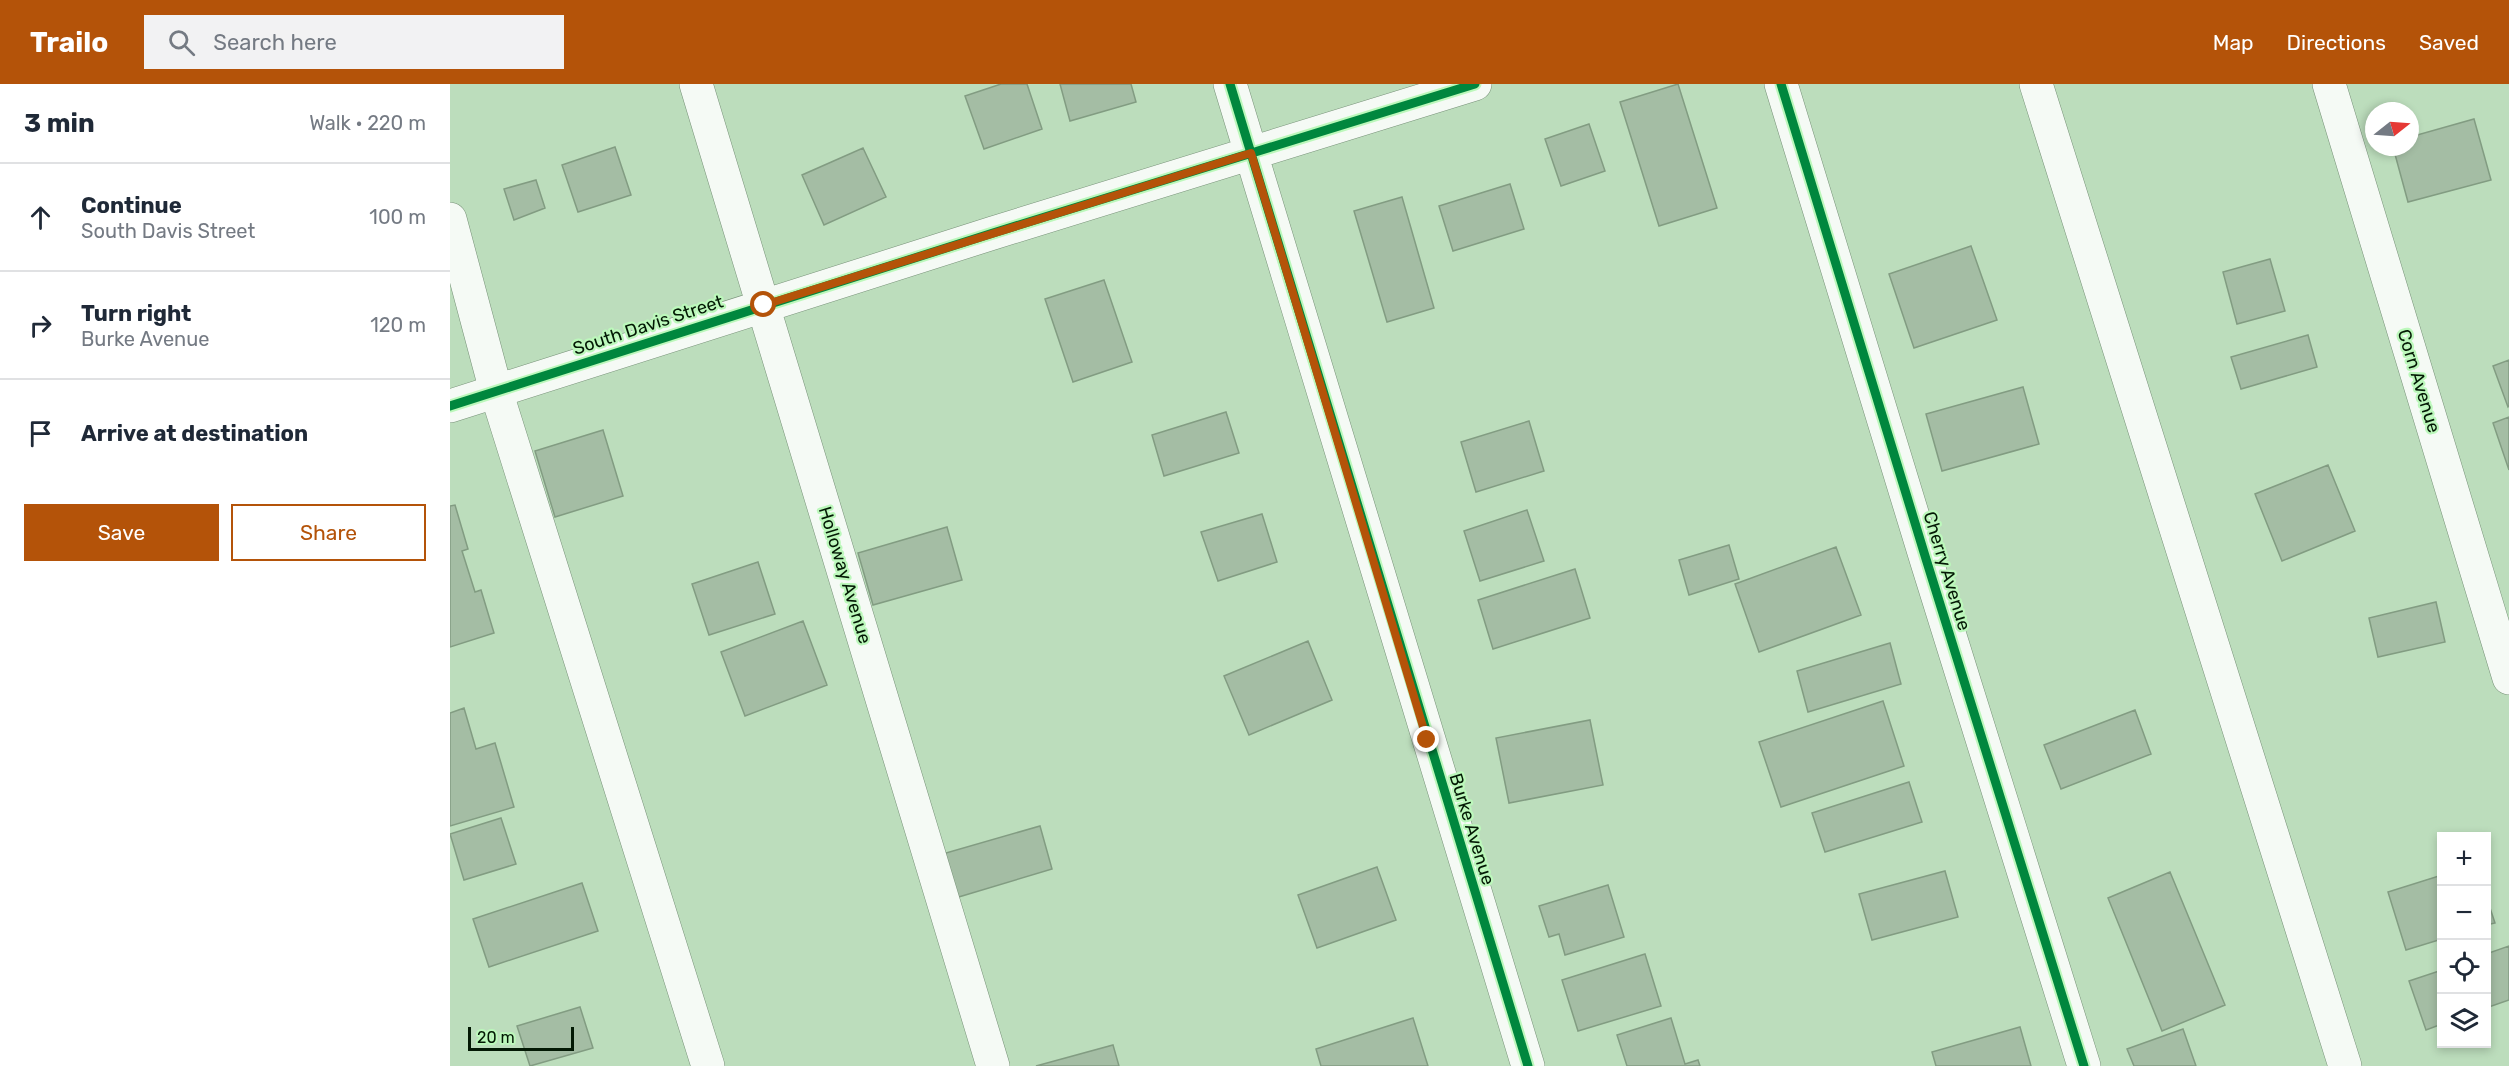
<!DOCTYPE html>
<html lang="en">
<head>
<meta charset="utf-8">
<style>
	:root { --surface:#fff; --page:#f2f2f3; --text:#1f2937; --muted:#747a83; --line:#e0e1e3; --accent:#b45309 }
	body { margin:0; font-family:Rubik,sans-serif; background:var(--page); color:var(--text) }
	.controls { position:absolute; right:18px; bottom:18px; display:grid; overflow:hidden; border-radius:0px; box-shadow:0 3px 9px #0003 }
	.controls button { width:54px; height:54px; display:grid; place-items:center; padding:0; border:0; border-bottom:2px solid var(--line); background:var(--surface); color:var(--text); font:30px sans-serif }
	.compass { position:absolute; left:1915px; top:18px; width:54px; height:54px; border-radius:50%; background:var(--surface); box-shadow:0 3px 9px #0003; rotate:73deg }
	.scale { position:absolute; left:18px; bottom:15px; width:106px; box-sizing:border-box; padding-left:6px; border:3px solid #031904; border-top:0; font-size:16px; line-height:21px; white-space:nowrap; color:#031904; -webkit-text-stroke:4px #bcf8bb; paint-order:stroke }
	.stop { position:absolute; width:18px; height:18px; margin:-14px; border:4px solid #b45309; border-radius:50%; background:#fff }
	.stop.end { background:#b45309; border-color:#fff; box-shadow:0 2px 6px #0008 }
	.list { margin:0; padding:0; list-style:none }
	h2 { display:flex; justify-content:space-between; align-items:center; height:78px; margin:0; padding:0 24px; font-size:26px }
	h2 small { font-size:20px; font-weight:400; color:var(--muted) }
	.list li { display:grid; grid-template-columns:39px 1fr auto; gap:18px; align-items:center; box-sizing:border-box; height:108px; padding:0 24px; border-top:2px solid var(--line) }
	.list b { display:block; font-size:22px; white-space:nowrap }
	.list p { margin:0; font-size:20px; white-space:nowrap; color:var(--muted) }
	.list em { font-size:20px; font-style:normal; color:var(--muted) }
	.actions { display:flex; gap:12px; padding:18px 24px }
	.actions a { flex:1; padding:14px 0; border:2px solid var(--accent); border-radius:0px; text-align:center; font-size:21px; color:var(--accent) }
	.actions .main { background:var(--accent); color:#fff }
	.icon { flex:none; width:33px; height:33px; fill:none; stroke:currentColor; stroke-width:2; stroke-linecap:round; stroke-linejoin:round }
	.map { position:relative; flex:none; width:2059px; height:982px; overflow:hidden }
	header { display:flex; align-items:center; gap:36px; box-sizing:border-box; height:84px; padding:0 30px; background:var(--accent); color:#fff }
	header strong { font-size:28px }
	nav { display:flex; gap:33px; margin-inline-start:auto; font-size:21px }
	.search { width:420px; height:54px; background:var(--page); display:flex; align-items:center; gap:15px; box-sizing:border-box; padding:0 21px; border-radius:0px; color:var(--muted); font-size:22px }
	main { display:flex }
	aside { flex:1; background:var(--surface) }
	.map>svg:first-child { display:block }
</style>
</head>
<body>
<header>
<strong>Trailo</strong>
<div class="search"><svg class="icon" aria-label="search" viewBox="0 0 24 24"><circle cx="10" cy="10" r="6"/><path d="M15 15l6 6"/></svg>Search here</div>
<nav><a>Map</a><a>Directions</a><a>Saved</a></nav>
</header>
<main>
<aside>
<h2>3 min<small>Walk · 220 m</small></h2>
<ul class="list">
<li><svg class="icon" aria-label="ahead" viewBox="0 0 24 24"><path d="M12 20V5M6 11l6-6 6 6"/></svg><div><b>Continue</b><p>South Davis Street</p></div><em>100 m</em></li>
<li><svg class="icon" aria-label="right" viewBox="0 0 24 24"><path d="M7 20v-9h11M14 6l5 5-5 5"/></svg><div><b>Turn right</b><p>Burke Avenue</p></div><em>120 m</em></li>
<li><svg class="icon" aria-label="arrive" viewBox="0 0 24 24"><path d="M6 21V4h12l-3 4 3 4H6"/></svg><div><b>Arrive at destination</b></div></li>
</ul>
<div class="actions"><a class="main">Save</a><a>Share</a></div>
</aside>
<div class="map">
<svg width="2059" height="982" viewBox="0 0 2059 982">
	<rect width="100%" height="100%" fill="#bcddbc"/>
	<!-- building -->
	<path fill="#a4bda4" stroke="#829c82" stroke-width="1.5" d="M551,0h26l15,45 -58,20 -19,-53z
		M610,0h71l5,18 -66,19z
		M1228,0l39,124 -58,18 -39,-124z
		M2024,35l17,61 -83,22 -15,-55h17v-10z
		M1139,40l16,47 -44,15 -16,-47z
		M165,63l16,48 -53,17 -16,-47z
		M413,64l23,49 -62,28 -22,-50z
		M86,96l9,28 -31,12 -10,-31z
		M1060,100l14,45 -71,22 -14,-45z
		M952,113l32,111 -47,14 -33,-111z
		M1521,162l26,74 -83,28 -25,-74z
		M1820,175l15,52 -48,13 -14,-52z
		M654,196l28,82 -59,20 -28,-83z
		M1858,251l9,32 -76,22 -10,-32z
		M2059,276v46l-1,1 -15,-41z
		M1573,303l16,57 -97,27 -16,-57z
		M776,328l13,41 -75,23 -12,-41z
		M2059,333v53l-16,-47z
		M1079,337l15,50 -68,21 -15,-50z
		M153,346l20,66 -68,21 -20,-66z
		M1878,381l27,66 -73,30 -27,-67z
		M5,421l13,44 -6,2 13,41 6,-2 13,43 -44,14v-141z
		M1077,426l17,51 -64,20 -16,-50z
		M812,430l15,48 -59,19 -17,-49z
		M497,443l15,53 -89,25 -15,-52z
		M1279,461l10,34 -50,16 -10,-35z
		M1386,463l25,68 -102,37 -24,-68z
		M308,478l17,52 -66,21 -17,-51z
		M1125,485l15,49 -97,31 -15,-49z
		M1986,518l9,40 -67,15 -9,-39z
		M353,537l24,64 -82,31 -24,-64z
		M858,557l24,59 -83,35 -25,-59z
		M1440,559l11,41 -93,28 -11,-41z
		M1433,617l21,65 -123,41 -22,-65z
		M14,624l12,41 19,-6 19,64 -64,19v-113z
		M1685,626l16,44 -90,35 -17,-44z
		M1140,636l13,65 -94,18 -13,-65z
		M1459,698l13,40 -97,30 -13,-39z
		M51,734l15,46 -52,16 -14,-46z
		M590,742l12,43 -100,30 -13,-44z
		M927,783l19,53 -79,28 -19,-53z
		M1495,787l13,46 -86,23 -13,-46z
		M1720,788l55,133 -63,26 -54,-133z
		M1992,791v64l-36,11 -18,-58z
		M132,799l16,48 -109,36 -16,-48z
		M1158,801l16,52 -59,18 -6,-21 -10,3 -10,-31z
		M2036,812l9,27 -9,2z
		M2059,862v54l-23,8v-54z
		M1195,870l16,52 -83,25 -16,-51z
		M1992,886v54l-16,6 -17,-49z
		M130,923l13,41 -63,18 -13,-40z
		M963,934l15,48h-107l-5,-17z
		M1221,934l14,46 13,-4 2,6h-73l-10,-31z
		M1570,943l11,39h-95l-4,-14z
		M1733,945l13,37h-62l-7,-17z
		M663,961l6,21h-83z"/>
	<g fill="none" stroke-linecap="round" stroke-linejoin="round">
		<defs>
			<path id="minor" d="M246,0l297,982
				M780,0l298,982
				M1331,0l145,475 158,507
				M1586,0l309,982
				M1879,0l180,594
				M0,135l46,172 212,675
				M0,322l543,-173 482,-149"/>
		</defs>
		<!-- minor casing -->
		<use href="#minor" stroke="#779178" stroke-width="34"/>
		<!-- minor -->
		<use href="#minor" stroke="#f5faf5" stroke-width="33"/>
		<defs>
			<path id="cycleway" d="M780,0l298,982
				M1331,0l145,475 158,507
				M0,322l543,-173 482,-149"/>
		</defs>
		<!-- cycleway casing -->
		<use href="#cycleway" stroke="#bcf8bb" stroke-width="13"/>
		<!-- cycleway -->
		<use href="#cycleway" stroke="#00873e" stroke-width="9"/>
	</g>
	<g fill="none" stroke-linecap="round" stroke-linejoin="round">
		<!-- route -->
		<path stroke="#b45309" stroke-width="8" d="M314,221l487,-152 176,587"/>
	</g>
	<g text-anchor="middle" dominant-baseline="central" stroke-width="4.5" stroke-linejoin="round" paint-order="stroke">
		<!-- street labels -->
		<g font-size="18" fill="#031904" stroke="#bcf8bb">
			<text transform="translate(198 241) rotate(-18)">South Davis Street</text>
			<text transform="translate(1969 297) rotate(73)">Corn Avenue</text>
			<text transform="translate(1497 487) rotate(73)">Cherry Avenue</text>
			<text transform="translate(395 491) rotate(73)">Holloway Avenue</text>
			<text transform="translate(1022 745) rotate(73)">Burke Avenue</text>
		</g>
	</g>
</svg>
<div class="controls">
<button>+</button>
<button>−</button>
<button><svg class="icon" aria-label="locate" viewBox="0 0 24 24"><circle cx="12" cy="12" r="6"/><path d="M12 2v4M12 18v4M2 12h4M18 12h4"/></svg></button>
<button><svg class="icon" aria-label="layers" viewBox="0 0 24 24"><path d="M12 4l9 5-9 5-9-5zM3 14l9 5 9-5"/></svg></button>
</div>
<svg class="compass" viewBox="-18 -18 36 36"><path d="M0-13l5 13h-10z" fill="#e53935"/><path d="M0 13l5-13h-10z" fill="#747a83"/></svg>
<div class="scale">20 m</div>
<div class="stop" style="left:314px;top:221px"></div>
<div class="stop end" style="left:977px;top:656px"></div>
</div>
</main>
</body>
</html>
